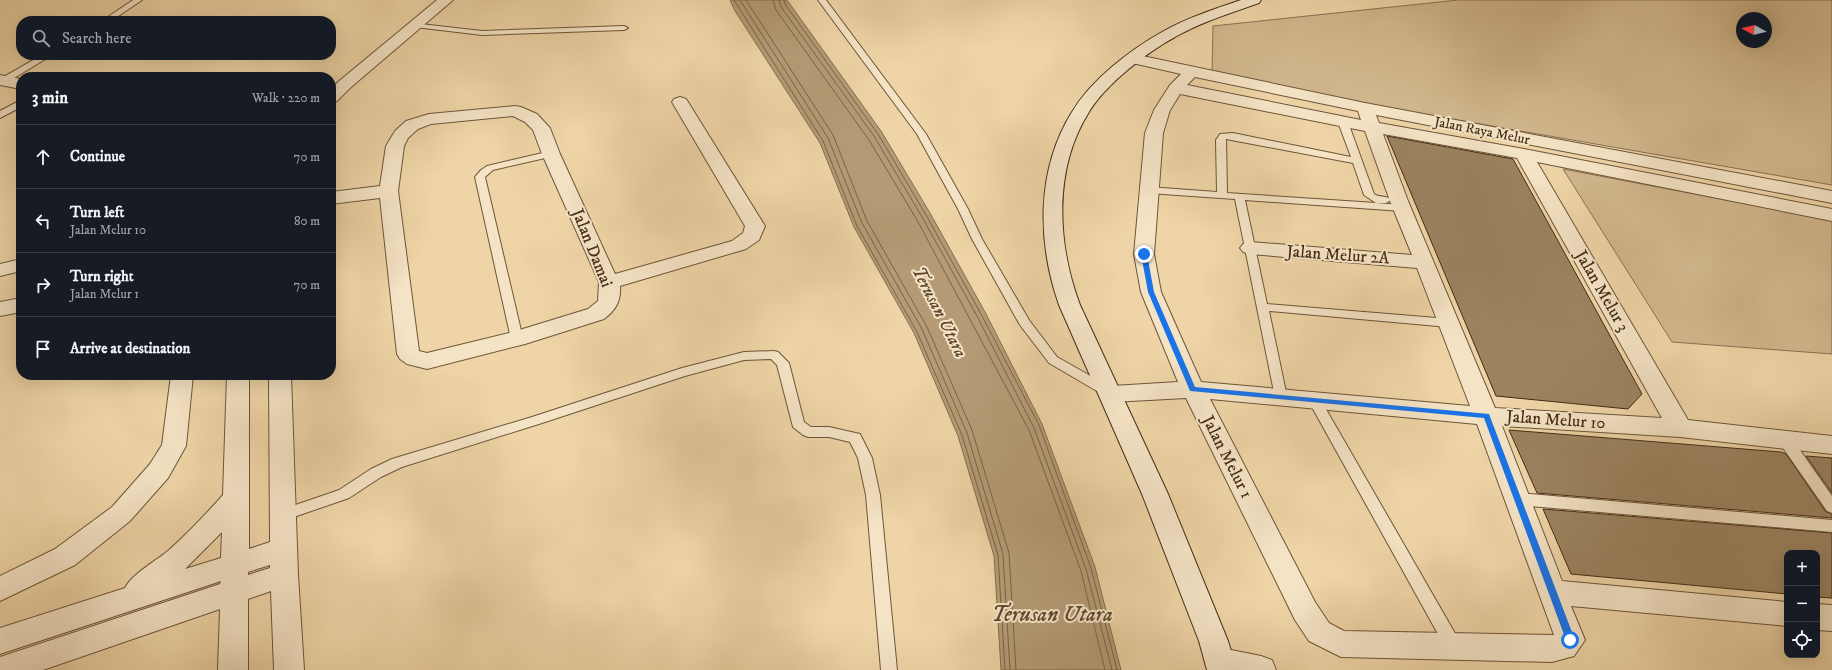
<!DOCTYPE html>
<html lang="en">
<head>
<meta charset="utf-8">
<style>
	:root { --surface:#171b24; --page:#242831; --text:#f1f3f6; --muted:#9ea1a6; --line:#363941 }
	body { margin:0; font-family:"IM FELL DW Pica",serif; background:var(--page); color:var(--text) }
	.controls { position:absolute; right:12px; bottom:12px; display:grid; overflow:hidden; border-radius:8px; box-shadow:0 4px 16px #0002 }
	.controls button { width:36px; height:36px; display:grid; place-items:center; padding:0; border:0; border-bottom:1px solid var(--line); background:var(--surface); color:var(--text); font:20px sans-serif }
	.compass { position:absolute; left:1736px; top:12px; width:36px; height:36px; border-radius:50%; background:var(--surface); box-shadow:0 4px 16px #0002; rotate:278deg }
	.stop { position:absolute; width:12px; height:12px; margin:-9px; border:3px solid #1a73e8; border-radius:50%; background:#fff }
	.stop.end { background:#1a73e8; border-color:#fff; box-shadow:0 1px 4px #0008 }
	.list { margin:0; padding:0; list-style:none }
	h2 { display:flex; justify-content:space-between; align-items:center; height:52px; margin:0; padding:0 16px; font-size:17px }
	h2 small { font-size:13px; font-weight:400; color:var(--muted) }
	.list li { display:grid; grid-template-columns:26px 1fr auto; gap:12px; align-items:center; box-sizing:border-box; height:64px; padding:0 16px; border-top:1px solid var(--line) }
	.list b { display:block; font-size:15px; white-space:nowrap }
	.list p { margin:0; font-size:13px; white-space:nowrap; color:var(--muted) }
	.list em { font-size:13px; font-style:normal; color:var(--muted) }
	.icon { flex:none; width:22px; height:22px; fill:none; stroke:currentColor; stroke-width:2; stroke-linecap:round; stroke-linejoin:round }
	.map { position:relative; flex:none; width:1832px; height:670px; overflow:hidden }
	.search { position:absolute; background:var(--surface); box-shadow:0 4px 16px #0002; left:16px; top:16px; width:320px; height:44px; display:flex; align-items:center; gap:10px; box-sizing:border-box; padding:0 14px; border-radius:16px; color:var(--muted); font-size:15px }
	.panel { position:absolute; background:var(--surface); box-shadow:0 4px 16px #0002; left:16px; top:72px; width:320px; height:308px; border-radius:16px }
	.map>svg:first-child { display:block }
</style>
</head>
<body>
<div class="map">
<svg width="1832" height="670" viewBox="0 0 1832 670">
	<rect width="100%" height="100%" fill="#eed4a6"/>
	<filter id="stains"><feTurbulence type="fractalNoise" baseFrequency=".005" numOctaves="4"/><feColorMatrix values="0 0 0 0 .2 0 0 0 0 .09 0 0 0 0 .02 0 0 0 .5 -.17"/></filter>
	<radialGradient id="worn" r=".72"><stop offset=".6" stop-color="#630" stop-opacity="0"/><stop offset="1" stop-color="#630" stop-opacity=".3"/></radialGradient>
	<!-- green -->
	<path fill="#d1b78d" stroke="#8a7151" fill-rule="evenodd" d="M1458,0h374v185l-479,-83 -141,-29 1,-47zM1742,18h24v24h-24z
		M1563,169l269,51v134l-160,-12z"/>
	<!-- water -->
	<path fill="#b49b75" stroke="#866e4f" d="M730,0h57l94,131 49,82 55,99 57,112 53,143 26,103h-120l-7,-114 -36,-120 -44,-103 -60,-106 -34,-84 -85,-132z"/>
	<g fill="none" stroke-linecap="round" stroke-linejoin="round">
		<!-- shore -->
		<path stroke="#7b6345" stroke-width="1" d="M734,0l89,141 34,85 60,106 45,103 36,120 7,115
			M740,0l88,138 34,85 60,106 45,104 36,121 7,116
			M746,0l87,135 34,86 60,106 45,103 37,123 7,117
			M773,0l3,10 93,130 48,80 112,210 52,141 24,99
			M779,0l2,7 93,129 48,81 55,99 57,112 52,141 26,101
			M784,0l1,4 93,130 48,81 55,99 58,111 52,143 26,102"/>
	</g>
	<!-- building -->
	<path fill="#9b8360" stroke="#422b15" d="M1387,136l126,23 129,235 -14,15 -132,-13z
		M1509,430l272,22 5,2 40,58 6,2v4l-295,-25z
		M1806,456l26,2v35z
		M1543,509l289,24v65l-15,-1v-44h-30v41l-216,-20z"/>
	<g fill="none" stroke-linecap="round" stroke-linejoin="round">
		<defs>
			<path id="service" d="M133,0h9l-31,21h-9z
				M818,0h8l100,134 42,75 14,30 47,81 28,37 55,31 1,3 -1,3 -5,2 -5,-2 -53,-31 -29,-38 -48,-86 -14,-30 -41,-75z
				M412,23l70,8 142,-5 4,2 -4,2 -142,5 -67,-8 -4,-2z
				M42,55h10l-46,28h-6v-4z
				M21,100v7l-21,11v-7z
				M1343,119l5,3 26,72c6,4 13,1 17,6l-5,3h-10l26,2 5,3 -5,3 -157,-11 22,104 182,15 4,1 2,3 -2,3 -4,1 -180,-16 18,86 -1,3 -5,2 -5,-2 -1,-3 -40,-198 -87,-6 -5,-3 5,-3 69,5 -1,-52 4,-6 13,-1 118,24 -13,-35zM1226,139l127,24 11,32 12,8 -149,-10z
				M551,151l5,3 -2,2 -61,14 -8,7 38,162 -2,3h-8l-2,-3 -36,-162 6,-7 6,-4z
				M774,351l4,1 11,11 15,59 7,5h18l31,7 12,24 8,37 17,175h-16l-15,-175 -8,-37 -8,-16 -21,-5h-21l-5,-2 -10,-8 -16,-62 -6,-6 -27,1 -59,16 -143,47 -140,44 -21,10 -32,21 -61,21 -5,2 -5,-2 -2,-4 2,-4 61,-21 32,-21 21,-10 140,-42 150,-49 62,-16z
				M1314,395l5,2 141,245 2,5 -2,5 -6,2 -6,-2 -140,-252 1,-3z
				M1786,436l5,1 41,59v17l-5,-2 -46,-66 -2,-4 2,-4z
				M1518,493l314,27v12l-314,-27 -5,-2 -2,-4 2,-4z"/>
			<path id="minor" d="M1133,54l232,49 467,88v12l-456,-88 3,8 145,26 308,60v12l-295,-59 151,258 144,16v18l-152,-17 -178,-11 60,155 225,21v24l-216,-20 14,34 -11,16 -22,6 -211,-5 -32,-16 -14,-21 -109,-222 -74,4 -8,-2 -4,-6 4,-6 8,-2 66,-4 -37,-90 -7,-38 11,-121 9,-23 16,-25 11,-11 -53,-12 -3,-3 3,-3zM1195,77l163,34 3,9 -174,-35zM1180,94l185,37 25,70 22,54 -162,-13 -7,2 -3,4 3,4 7,2 167,14 53,138 -269,-24 -40,-90 -7,-38 9,-121 7,-23zM1383,134l134,24 145,260 -167,-10 -87,-207zM1210,399l267,25 77,211 -210,-4 -15,-8 -14,-21z
				M0,75l21,4v10l-21,-4z
				M680,97l6,2 2,3 77,124 -6,14 -13,9 -126,37c1,15 -4,24 -16,33l-79,25 -98,25 -20,-5 -7,-5 -3,-5 -17,-156 -49,6v-12l49,-6 6,-40 9,-15 11,-10 23,-7 86,-8 6,1 16,7 13,14 10,26 55,120 117,-33 11,-8 2,-7 -73,-124 2,-3zM513,116l12,6 8,8 9,24 57,128 -1,19 -10,8 -75,23 -86,21 -8,-2 -21,-160 6,-45 4,-8 10,-9 13,-5z
				M21,259v12l-21,5v-12z
				M21,298v14l-21,4v-14z
				M171,375h22l-7,71 -18,32 -38,43 -55,44 -75,36v-25l55,-27 57,-42 38,-43 12,-19z
				M1817,604l15,1v26l-15,-1z
				M1221,648l40,8 11,4 4,10h-66l-4,-8 4,-10z"/>
			<path id="tertiary" d="M437,0h16l-103,88 -13,13 -6,2v-14l7,-7z
				M227,375h22v174l21,-7 -1,-167h22l7,200 6,95h-30l-3,-79 -23,8v71h-30l2,-61 -177,61h-43v-13l220,-73 1,-3 -221,73v-26l125,-40c7,-14 31,-27 44,-38 19,-17 37,-36 54,-55zM222,532l-1,26 -36,11zM270,565v3l-22,7v-3z"/>
			<path id="secondary" d="M1241,0h20l-2,3c-28,10 -58,19 -84,34 -28,15 -70,48 -86,75 -36,57 -32,132 -9,193l88,189 60,147 9,29h-30l-8,-29 -57,-147 -83,-189c-22,-63 -23,-135 13,-193 19,-32 58,-62 90,-80 25,-14 52,-23 79,-32z"/>
		</defs>
		<!-- service casing -->
		<use href="#service" stroke="#6d5539" stroke-width="2"/>
		<!-- minor casing -->
		<use href="#minor" stroke="#6d5539" stroke-width="2"/>
		<!-- tertiary casing -->
		<use href="#tertiary" stroke="#6d5539" stroke-width="2"/>
		<!-- secondary casing -->
		<use href="#secondary" stroke="#422b15" stroke-width="2"/>
		<!-- service -->
		<use href="#service" fill="#f4e3c5" fill-rule="evenodd"/>
		<!-- minor -->
		<use href="#minor" fill="#f4e3c5" fill-rule="evenodd"/>
		<!-- tertiary -->
		<use href="#tertiary" fill="#f4e3c5" fill-rule="evenodd"/>
		<!-- secondary -->
		<use href="#secondary" fill="#f4e3c5" fill-rule="evenodd"/>
	</g>
	<!-- route -->
	<path fill="#1a73e8" d="M1144,252l3,2 7,38 41,95 294,27 86,226 -2,3 -3,1 -4,-4 -82,-222 -294,-27 -42,-99 -7,-38z"/>
	<g text-anchor="middle" dominant-baseline="central" stroke-width="4" stroke-linejoin="round" paint-order="stroke">
		<!-- far-street labels -->
		<g font-size="14" fill="#422b15" stroke="#f4e3c5">
			<text transform="translate(1482 131) rotate(11)">Jalan Raya Melur</text>
		</g>
		<!-- street labels -->
		<g font-size="17" fill="#422b15" stroke="#f4e3c5">
			<text transform="translate(592 248) rotate(68)">Jalan Damai</text>
			<text transform="translate(1338 255) rotate(4)">Jalan Melur 2A</text>
			<text transform="translate(1602 291) rotate(60)">Jalan Melur 3</text>
			<text transform="translate(1556 420) rotate(4)">Jalan Melur 10</text>
			<text transform="translate(1227 457) rotate(63)">Jalan Melur 1</text>
		</g>
		<!-- water labels -->
		<g font-size="18" font-style="italic" fill="#5e472d" stroke="#f4e3c5">
			<text transform="translate(939 312) rotate(63)">Terusan Utara</text>
		</g>
		<!-- near-water labels -->
		<g font-size="22" font-style="italic" fill="#5e472d" stroke="#f4e3c5">
			<text x="1052" y="614">Terusan Utara</text>
		</g>
	</g>
	<rect width="100%" height="100%" filter="url(#stains)"/>
	<rect width="100%" height="100%" fill="url(#worn)"/>
</svg>
<div class="controls">
<button>+</button>
<button>−</button>
<button><svg class="icon" aria-label="locate" viewBox="0 0 24 24"><circle cx="12" cy="12" r="6"/><path d="M12 2v4M12 18v4M2 12h4M18 12h4"/></svg></button>
</div>
<svg class="compass" viewBox="-18 -18 36 36"><path d="M0-13l5 13h-10z" fill="#e53935"/><path d="M0 13l5-13h-10z" fill="#9ea1a6"/></svg>
<div class="stop" style="left:1570px;top:640px"></div>
<div class="stop end" style="left:1144px;top:254px"></div>
<div class="search"><svg class="icon" aria-label="search" viewBox="0 0 24 24"><circle cx="10" cy="10" r="6"/><path d="M15 15l6 6"/></svg>Search here</div>
<section class="panel">
<h2>3 min<small>Walk · 220 m</small></h2>
<ul class="list">
<li><svg class="icon" aria-label="ahead" viewBox="0 0 24 24"><path d="M12 20V5M6 11l6-6 6 6"/></svg><div><b>Continue</b></div><em>70 m</em></li>
<li><svg class="icon" aria-label="left" viewBox="0 0 24 24"><path d="M17 20v-9H6M10 6l-5 5 5 5"/></svg><div><b>Turn left</b><p>Jalan Melur 10</p></div><em>80 m</em></li>
<li><svg class="icon" aria-label="right" viewBox="0 0 24 24"><path d="M7 20v-9h11M14 6l5 5-5 5"/></svg><div><b>Turn right</b><p>Jalan Melur 1</p></div><em>70 m</em></li>
<li><svg class="icon" aria-label="arrive" viewBox="0 0 24 24"><path d="M6 21V4h12l-3 4 3 4H6"/></svg><div><b>Arrive at destination</b></div></li>
</ul>
</section>
</div>
</body>
</html>
